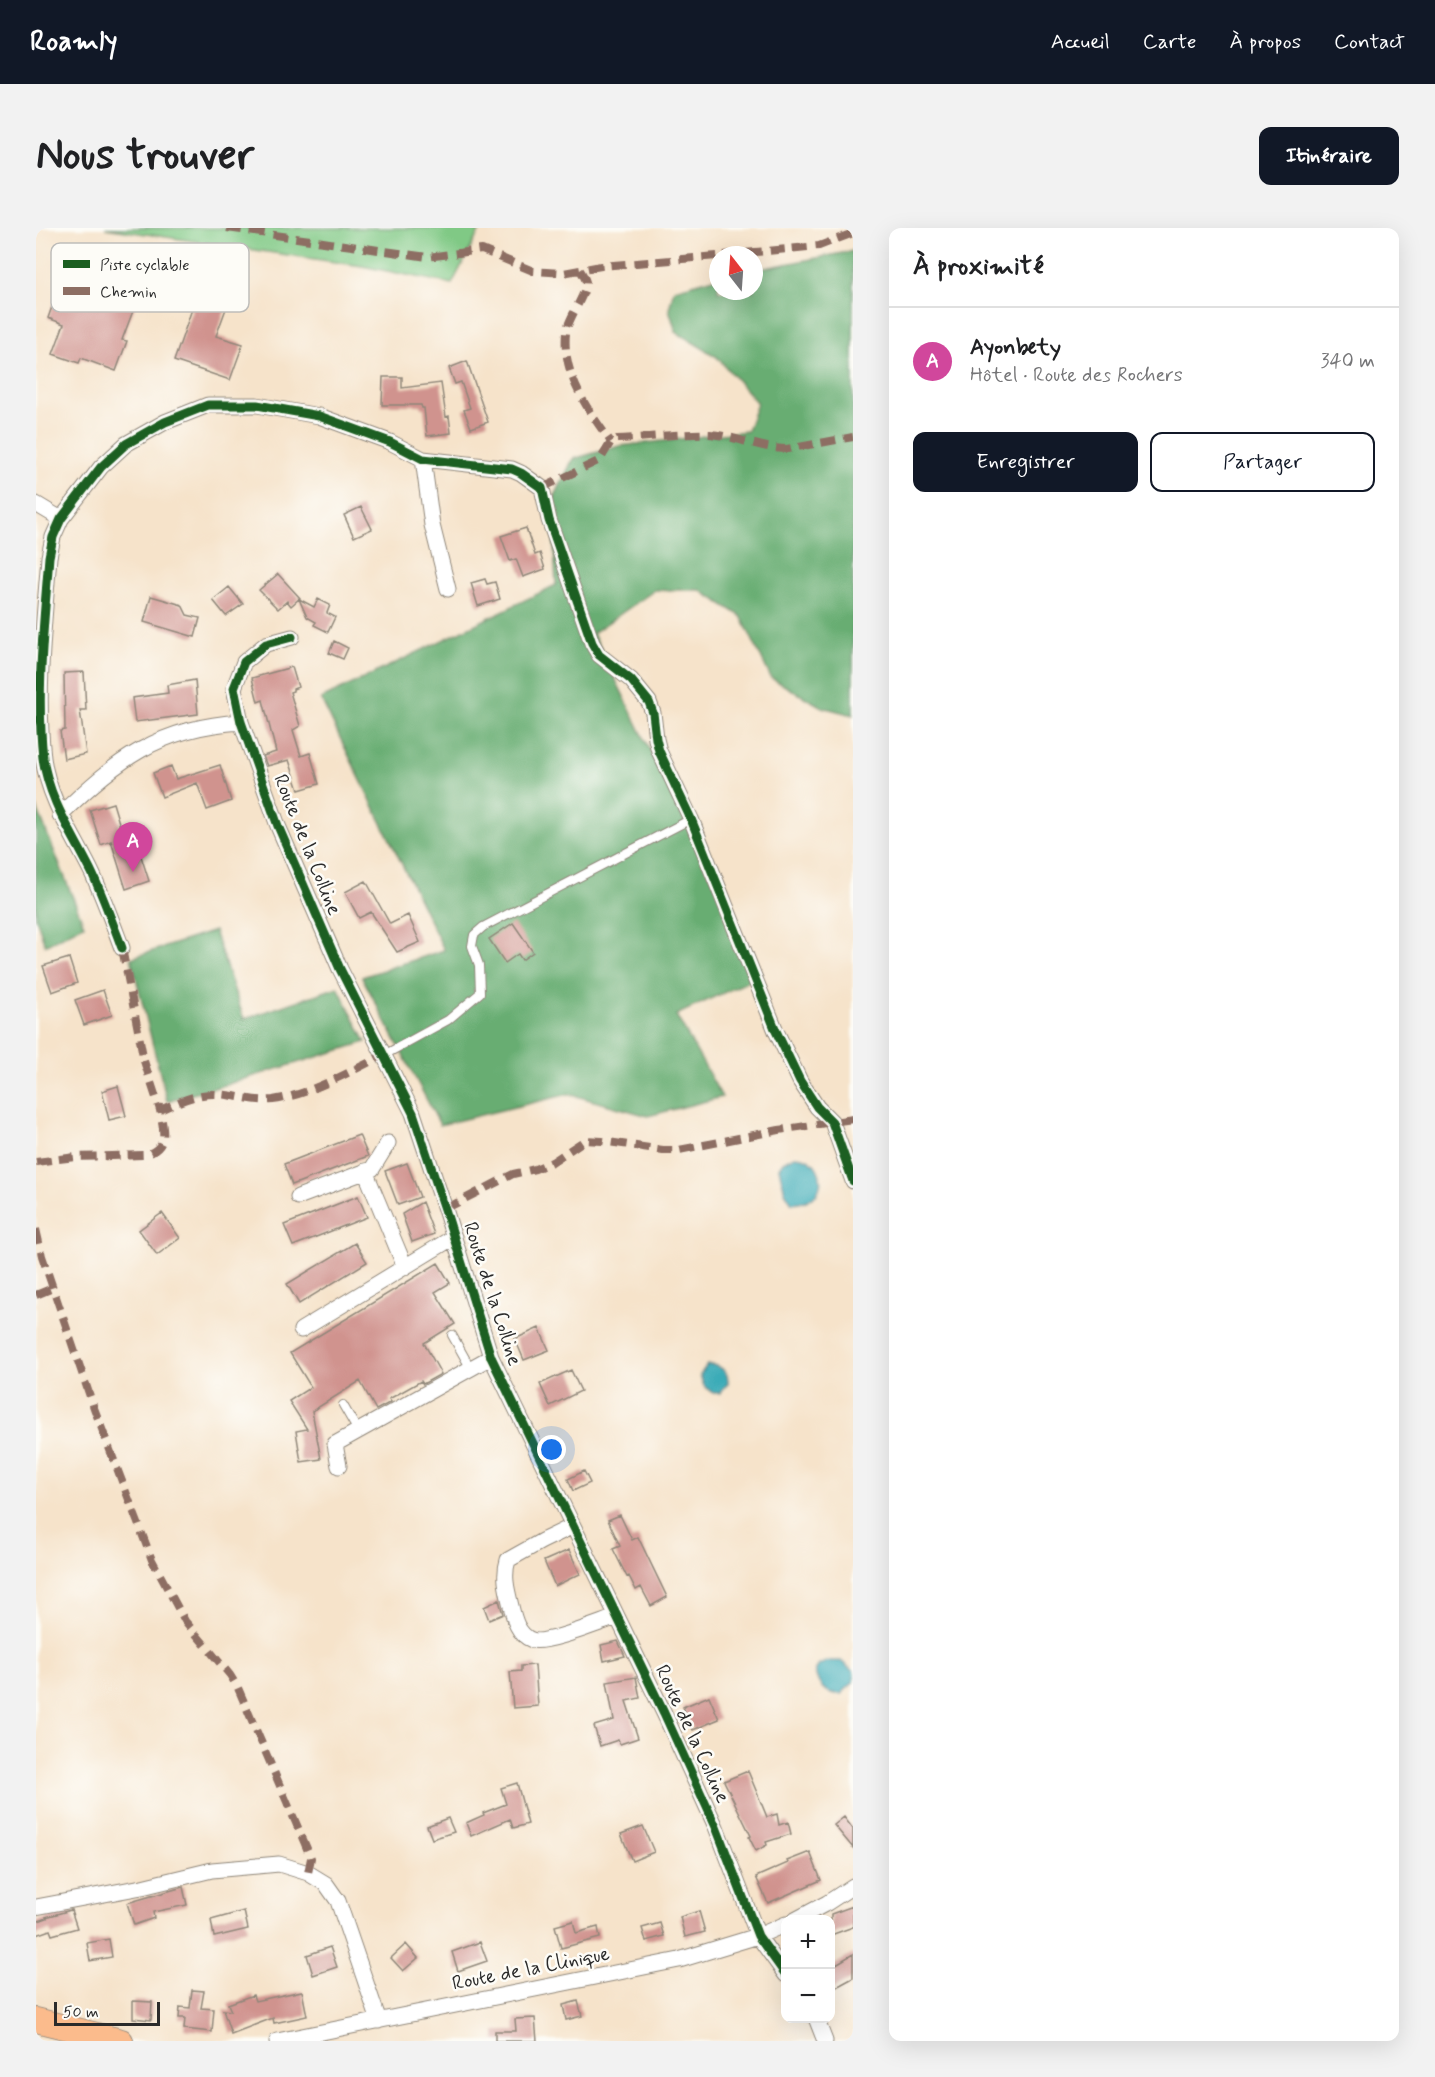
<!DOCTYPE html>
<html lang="fr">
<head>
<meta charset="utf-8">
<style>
	:root { --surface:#fff; --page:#f2f2f2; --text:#202124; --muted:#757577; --line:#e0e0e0; --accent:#111827 }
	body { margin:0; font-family:Mynerve,sans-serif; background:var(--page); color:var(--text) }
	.controls { position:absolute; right:18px; bottom:18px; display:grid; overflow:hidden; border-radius:12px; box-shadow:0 6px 24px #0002 }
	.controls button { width:54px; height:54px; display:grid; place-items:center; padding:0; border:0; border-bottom:2px solid var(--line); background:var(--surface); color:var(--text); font:30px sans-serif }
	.compass { position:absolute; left:673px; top:18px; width:54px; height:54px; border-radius:50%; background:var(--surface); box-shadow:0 6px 24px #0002; rotate:343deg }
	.scale { position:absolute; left:18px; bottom:15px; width:106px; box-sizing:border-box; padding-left:6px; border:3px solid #2b2b2b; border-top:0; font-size:16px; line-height:21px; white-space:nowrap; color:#2b2b2b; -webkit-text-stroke:4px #fdfcf7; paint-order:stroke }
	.you { position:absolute; left:516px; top:1222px; width:21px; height:21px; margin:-15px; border:4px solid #fff; border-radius:50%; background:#1a73e8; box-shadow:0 0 0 9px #1a73e833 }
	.badge { display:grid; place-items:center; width:39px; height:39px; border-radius:50%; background:var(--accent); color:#fff; font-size:20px; font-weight:700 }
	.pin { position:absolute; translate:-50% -50px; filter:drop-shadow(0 2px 3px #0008) }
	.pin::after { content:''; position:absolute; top:32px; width:21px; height:18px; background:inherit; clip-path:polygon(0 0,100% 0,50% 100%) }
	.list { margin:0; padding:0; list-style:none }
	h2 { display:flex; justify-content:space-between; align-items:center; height:78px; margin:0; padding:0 24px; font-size:26px }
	h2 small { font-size:20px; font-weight:400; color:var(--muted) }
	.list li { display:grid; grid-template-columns:39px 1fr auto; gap:18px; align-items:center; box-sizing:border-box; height:108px; padding:0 24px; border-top:2px solid var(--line) }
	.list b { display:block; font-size:22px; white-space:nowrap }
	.list p { margin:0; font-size:20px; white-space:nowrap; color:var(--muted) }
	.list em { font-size:20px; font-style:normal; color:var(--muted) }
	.actions { display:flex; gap:12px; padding:18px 24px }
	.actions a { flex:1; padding:14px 0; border:2px solid var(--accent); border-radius:12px; text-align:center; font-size:21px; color:var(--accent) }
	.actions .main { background:var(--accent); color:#fff }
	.map { position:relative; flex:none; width:817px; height:1813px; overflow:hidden; border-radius:12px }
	header { display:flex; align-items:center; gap:36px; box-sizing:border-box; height:84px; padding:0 30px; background:var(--accent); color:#fff }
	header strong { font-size:28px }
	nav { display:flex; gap:33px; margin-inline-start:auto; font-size:21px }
	.intro { display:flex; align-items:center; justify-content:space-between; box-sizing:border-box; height:144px; padding:0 36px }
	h1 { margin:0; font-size:42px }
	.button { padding:15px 27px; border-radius:12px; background:var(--accent); color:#fff; font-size:21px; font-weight:700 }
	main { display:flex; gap:36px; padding:0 36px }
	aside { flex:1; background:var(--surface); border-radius:12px; box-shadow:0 6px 24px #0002 }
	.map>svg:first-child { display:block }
</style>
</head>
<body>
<header>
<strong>Roamly</strong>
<nav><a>Accueil</a><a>Carte</a><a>À propos</a><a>Contact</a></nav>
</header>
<div class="intro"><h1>Nous trouver</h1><a class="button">Itinéraire</a></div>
<main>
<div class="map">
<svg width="817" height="1813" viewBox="0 0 817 1813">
	<rect width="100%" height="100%" fill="#fdfcf7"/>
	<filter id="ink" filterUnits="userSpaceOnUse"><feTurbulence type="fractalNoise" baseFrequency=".0167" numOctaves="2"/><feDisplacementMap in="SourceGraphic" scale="12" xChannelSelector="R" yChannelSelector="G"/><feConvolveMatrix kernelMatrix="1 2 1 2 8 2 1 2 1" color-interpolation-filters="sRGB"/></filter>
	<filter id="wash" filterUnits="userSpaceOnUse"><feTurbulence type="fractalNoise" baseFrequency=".008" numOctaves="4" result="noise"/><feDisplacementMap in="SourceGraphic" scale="24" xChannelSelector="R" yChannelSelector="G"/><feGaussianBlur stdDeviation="1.35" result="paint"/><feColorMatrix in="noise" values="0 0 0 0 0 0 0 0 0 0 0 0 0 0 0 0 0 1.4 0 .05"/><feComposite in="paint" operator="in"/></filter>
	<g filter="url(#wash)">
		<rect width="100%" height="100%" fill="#f6e3ca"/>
		<!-- green -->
		<path fill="#80c985" stroke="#567a58" stroke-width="1.5" d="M69,0h376l-29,56 -90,-18z"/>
		<!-- forest -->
		<path fill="#68ad72" stroke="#4a6c4e" stroke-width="1.5" d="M817,23v464l-31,-8 -51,-29 -30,-62 -41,-26h-45l-62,43 167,343 -84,39 46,82 -74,19 -79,-22 -129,31 -78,-148 82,-27 -123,-251 235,-114 -4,-83 21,-43 47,-13 127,-15 10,-28 -40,-46 -41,-25 -7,-23 5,-20 44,-12v14h36v-21z
			M0,578l48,119 -39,20 -9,-27z
			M178,703l30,88 94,-32 28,55 -148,45 -51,14 -36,-143z"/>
		<!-- water -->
		<path fill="#3aabb7" stroke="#326b71" stroke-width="1.5" d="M758,928c22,0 33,21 22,39l-10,6 -14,2 -7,-11 -6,-24 4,-6z
			M671,1137c12,-1 22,6 21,18l-7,10h-8l-9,-7 -4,-11z
			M792,1433h13l12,10v12l-12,11c-17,0 -23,-8 -26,-23l4,-6z"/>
		<g id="blocks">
			<!-- building -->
			<path fill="#d0938e" d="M121,39l68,23 -1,3 7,2 -15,41 27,8 -13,36 -56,-19 18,-52 -51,-18 9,-23 6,2z
				M27,48l26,9 -2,6 24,9 2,-5 23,8 -14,37 5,1 -11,30 -35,-13 -2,5 -26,-9 11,-30 -16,-6z
				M431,133l21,61 -17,6 -7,-18 6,-2 -9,-26 -6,2 -6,-16z
				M347,149h19v11l39,-5 5,34 3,-1 2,17 -24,3 -3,-28h-2l-1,-3h-39z
				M325,279l11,22 -18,8 -10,-22z
				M490,300l9,27 5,-2 5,16 -22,8 -7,-18 -6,2 -9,-25z
				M242,346l22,24 -9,8 -4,-5 -9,8 -19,-19z
				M449,351l2,5 8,-2 5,17 -22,7 -7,-23z
				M193,359l14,17 -17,12 -13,-16z
				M115,368l31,9 5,10 13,3 -5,19 -51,-15z
				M263,371l15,8 4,-8 12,6 -3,8 8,4 -7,15 -14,-7 2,-3 -9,-5z
				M298,413l14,7 -5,11 -14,-6z
				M256,439l6,20 -5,2v2l-3,1 10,34 -7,4 8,26 9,-3 9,31 -20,6 -10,-30 -22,6 -4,-10 13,-4 -13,-52 -5,2 -6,-24z
				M48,444l2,38h-6l6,44 -22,5 -4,-28 5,-1 -1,-57z
				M159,452l3,34 -63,8 -3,-24 36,-5 -1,-8z
				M184,537l11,36 -24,9 -10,-27 -35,14 -9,-24 18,-7 5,13z
				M77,575l16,53 11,-3 9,28 -23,8 -15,-48 -10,4 -11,-35z
				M330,653l24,43 18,-9 12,27 -23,10 -26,-40 -12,6 -14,-26z
				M477,695l20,29 -11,8 -4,-6 -13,9 -16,-24z
				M33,730l8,25 -25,9 -9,-26z
				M67,762l9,25 -28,10 -9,-25z
				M82,858l8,30 -17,4 -7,-29z
				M323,907l9,21 -76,29 -8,-21z
				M371,935l13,34 -22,8 -13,-34z
				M322,968l9,21 -74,29 -9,-21z
				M386,974l12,32 -22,8 -10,-28z
				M126,985l18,25 -23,17 -18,-25z
				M319,1015l12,19 -68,42 -12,-20z
				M402,1035l12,20 -15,9 20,32 -31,19 17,31 -18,10 -2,-3 -32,18 2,3 -15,8 -16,-29 -48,30 9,48 -20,3 -5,-31 11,-2 -18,-28 22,-14 -21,-34z
				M503,1100l10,22 -25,10 -9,-21z
				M535,1142l10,21 -31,15 -10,-22z
				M548,1243l6,12 -17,8 -5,-12z
				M584,1287l12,25 6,-3 29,60 -16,9 -10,-19 -5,3 -7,-14 -2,1 -14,-28 7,-3 -12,-26z
				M533,1322l11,24 -25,12 -11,-25z
				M463,1372l4,14 -14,6 -5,-13z
				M582,1413l7,15 -21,5 -3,-16z
				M499,1437l3,41 -25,2 -3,-36 11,-1v-5z
				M600,1449l4,21 -14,3 12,37 -18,6 -2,-4 -18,6 -6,-20 20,-6 -7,-38z
				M673,1468l10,23 -26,11 -10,-23z
				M712,1543l19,46 10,-3 2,11 9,-3 3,12 -25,8 1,3 -11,6 -7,-14 2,-1 -27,-55z
				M481,1555l11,41 -15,4 -3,-9 -39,17 -5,-13 18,-8 -1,-2 23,-9 -5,-16z
				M808,1589l9,12v19l-19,-23z
				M412,1590l6,14 -22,7 -5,-13z
				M607,1598l11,26 -22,9 -11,-27z
				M774,1624l11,28 -53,23 -12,-26 32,-14 -1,-2z
				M147,1659l4,18 -34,7 1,6 -20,7 -7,-22z
				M817,1678v21l-22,8v-21z
				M35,1682l6,18 -25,7 -2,-5 -14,5v-13l11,-4 -1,-1z
				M208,1683l4,18 -34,8 -3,-17z
				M663,1683l6,21 -20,5 -5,-20z
				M537,1693l3,12 22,-6 2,11 -39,10 -6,-22z
				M624,1695l4,13 -18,5 -4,-13z
				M73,1711l3,18 -22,4 -3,-18z
				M444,1714l7,19 -29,10 -6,-19z
				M370,1716l12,14 -15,13 -12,-13z
				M294,1719l7,20 -24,8 -6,-20z
				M817,1726v24l-22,12v-23z
				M156,1762l12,1 -3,17 13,1 -2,23 -28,-3 1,-11h-6l1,-11 10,1z
				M266,1763l5,25 -33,7 -1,-5 -42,16 -8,-24 8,1 -3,-7 25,-9 2,6z
				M97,1773l19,1 -1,18 -18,-2z
				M542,1773l4,15 -16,4 -3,-15z
				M499,1790l2,23h-42v-10h21l-1,-12z"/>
		</g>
	</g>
	<g filter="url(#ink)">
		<use href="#blocks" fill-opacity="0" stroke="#90877a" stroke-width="1.5"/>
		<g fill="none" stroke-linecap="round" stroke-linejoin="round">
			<defs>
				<path id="service" d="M348,827l64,-35 32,-27 -1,-28 -7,-19 2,-11 9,-8 208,-108
					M416,1107l19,34
					M307,1177l15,26"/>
				<path id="minor" d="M387,231l9,66 16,64
					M0,276l25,15
					M256,409l-26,7 -22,18 -10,26 7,34 37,104 62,143 73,144 32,96 46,148 173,356 52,114 42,109 28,39
					M24,587c56,-55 100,-88 181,-93
					M86,720c-9,-24 -18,-49 -29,-73 -18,-38 -44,-73 -50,-117 -7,-67 1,-135 6,-201l4,-20 8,-18 40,-52 25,-23 39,-22 43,-17h49l62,11 71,26 33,17 89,10 9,4 21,15 7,32 43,123 7,12 32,25 18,22 4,11 3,26 3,12 32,68 85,212 24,50 17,26 15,15 21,59
					M329,943l40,96
					M262,969l74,-28 16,-26
					M265,1102l153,-93
					M303,1238l-4,-22 156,-87
					M537,1298l-31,15 -34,19c-5,16 -1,30 3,46 3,13 7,29 21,34 13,5 69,-18 85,-23
					M0,1679l106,-20 70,-17 67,-6 29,9 18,11 12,17 41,120
					M759,1692l32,-17 26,-17
					M780,1790l9,23
					M241,1813l402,-81 79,-24 28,-12"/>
				<path id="primary" d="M0,1792l85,21"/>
			</defs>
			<!-- service casing -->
			<use href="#service" stroke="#90877a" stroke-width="10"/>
			<!-- minor casing -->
			<use href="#minor" stroke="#90877a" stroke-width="17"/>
			<!-- primary casing -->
			<use href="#primary" stroke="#90877a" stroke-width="26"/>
			<!-- service -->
			<use href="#service" stroke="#fff" stroke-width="8"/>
			<!-- minor -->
			<use href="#minor" stroke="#fff" stroke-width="15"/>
			<!-- primary -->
			<use href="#primary" stroke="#fbbb8c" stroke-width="24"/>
			<!-- quiet -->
			<path stroke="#8d6e63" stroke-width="8" stroke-dasharray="15 8" stroke-linecap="butt" d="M191,0l200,29 55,-7 51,21 30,2 38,-7 117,-10
				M688,27l95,-9 34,-13
				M544,42c2,3 5,8 6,12 1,11 -18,36 -20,51 -4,42 22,77 45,109
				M506,260l58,-28 11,-18 6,-3c31,-1 62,-6 93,-5 26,2 50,15 77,15l66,-12
				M86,720l22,113 16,49
				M0,934l40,-5 70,-2c24,-9 17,-25 14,-45 18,-8 37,-17 57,-16 19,1 36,8 56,6 36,-5 78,-29 111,-45
				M409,981l68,-35 22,-5 17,-7 33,-22 17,1 61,9h16l100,-20 74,-11
				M0,1001l6,27 52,152 58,152 33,61 45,54 8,13 73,170 -3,15
				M0,1067l17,-7"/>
			<defs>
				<path id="cycleway" d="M256,409l-26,7 -22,18 -10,26 7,34 37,104 62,143 73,144 32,96 46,148 173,356 52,114 42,109 28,39
					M86,720c-9,-24 -18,-49 -29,-73 -18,-38 -44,-73 -50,-117 -7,-67 1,-135 6,-201l4,-20 8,-18 40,-52 25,-23 39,-22 43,-17h49l62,11 71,26 33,17 89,10 9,4 21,15 7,32 43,123 7,12 32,25 18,22 4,11 3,26 3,12 32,68 85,212 24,50 17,26 15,15 21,59"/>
			</defs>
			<!-- cycleway casing -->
			<use href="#cycleway" stroke="#fdfcf7" stroke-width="13"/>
			<!-- cycleway -->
			<use href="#cycleway" stroke="#1b5e20" stroke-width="9"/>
		</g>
	</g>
	<g text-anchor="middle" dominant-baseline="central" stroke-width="5" stroke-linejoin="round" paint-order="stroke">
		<!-- street labels -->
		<g font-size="20" fill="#2b2b2b" stroke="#fdfcf7">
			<text transform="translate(271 617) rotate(68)">Route de la Colline</text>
			<text transform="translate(456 1066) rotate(72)">Route de la Colline</text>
			<text transform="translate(656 1506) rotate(65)">Route de la Colline</text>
			<text transform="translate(495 1741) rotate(-11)">Route de la Clinique</text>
		</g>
	</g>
	<!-- legend -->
	<rect x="15" y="15" width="198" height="69" rx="9" fill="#fdfcf7" stroke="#bebdba" stroke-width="1.5"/>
	<rect x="27" y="32" width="27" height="8" fill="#1b5e20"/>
	<rect x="27" y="59" width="27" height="8" fill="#8d6e63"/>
	<g font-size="16" fill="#2b2b2b">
		<text x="64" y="42">Piste cyclable</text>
		<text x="64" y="69">Chemin</text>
	</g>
</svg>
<div class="controls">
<button>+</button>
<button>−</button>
</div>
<svg class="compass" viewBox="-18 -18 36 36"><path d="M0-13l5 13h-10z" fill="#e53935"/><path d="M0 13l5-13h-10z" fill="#757577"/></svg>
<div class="scale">50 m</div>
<div class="you"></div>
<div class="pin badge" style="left:97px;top:644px;background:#d1479c">A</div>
</div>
<aside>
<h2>À proximité<small></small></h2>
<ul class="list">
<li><span class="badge" style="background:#d1479c">A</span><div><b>Ayonbety</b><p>Hôtel · Route des Rochers</p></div><em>340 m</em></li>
</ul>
<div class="actions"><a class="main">Enregistrer</a><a>Partager</a></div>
</aside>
</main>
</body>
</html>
